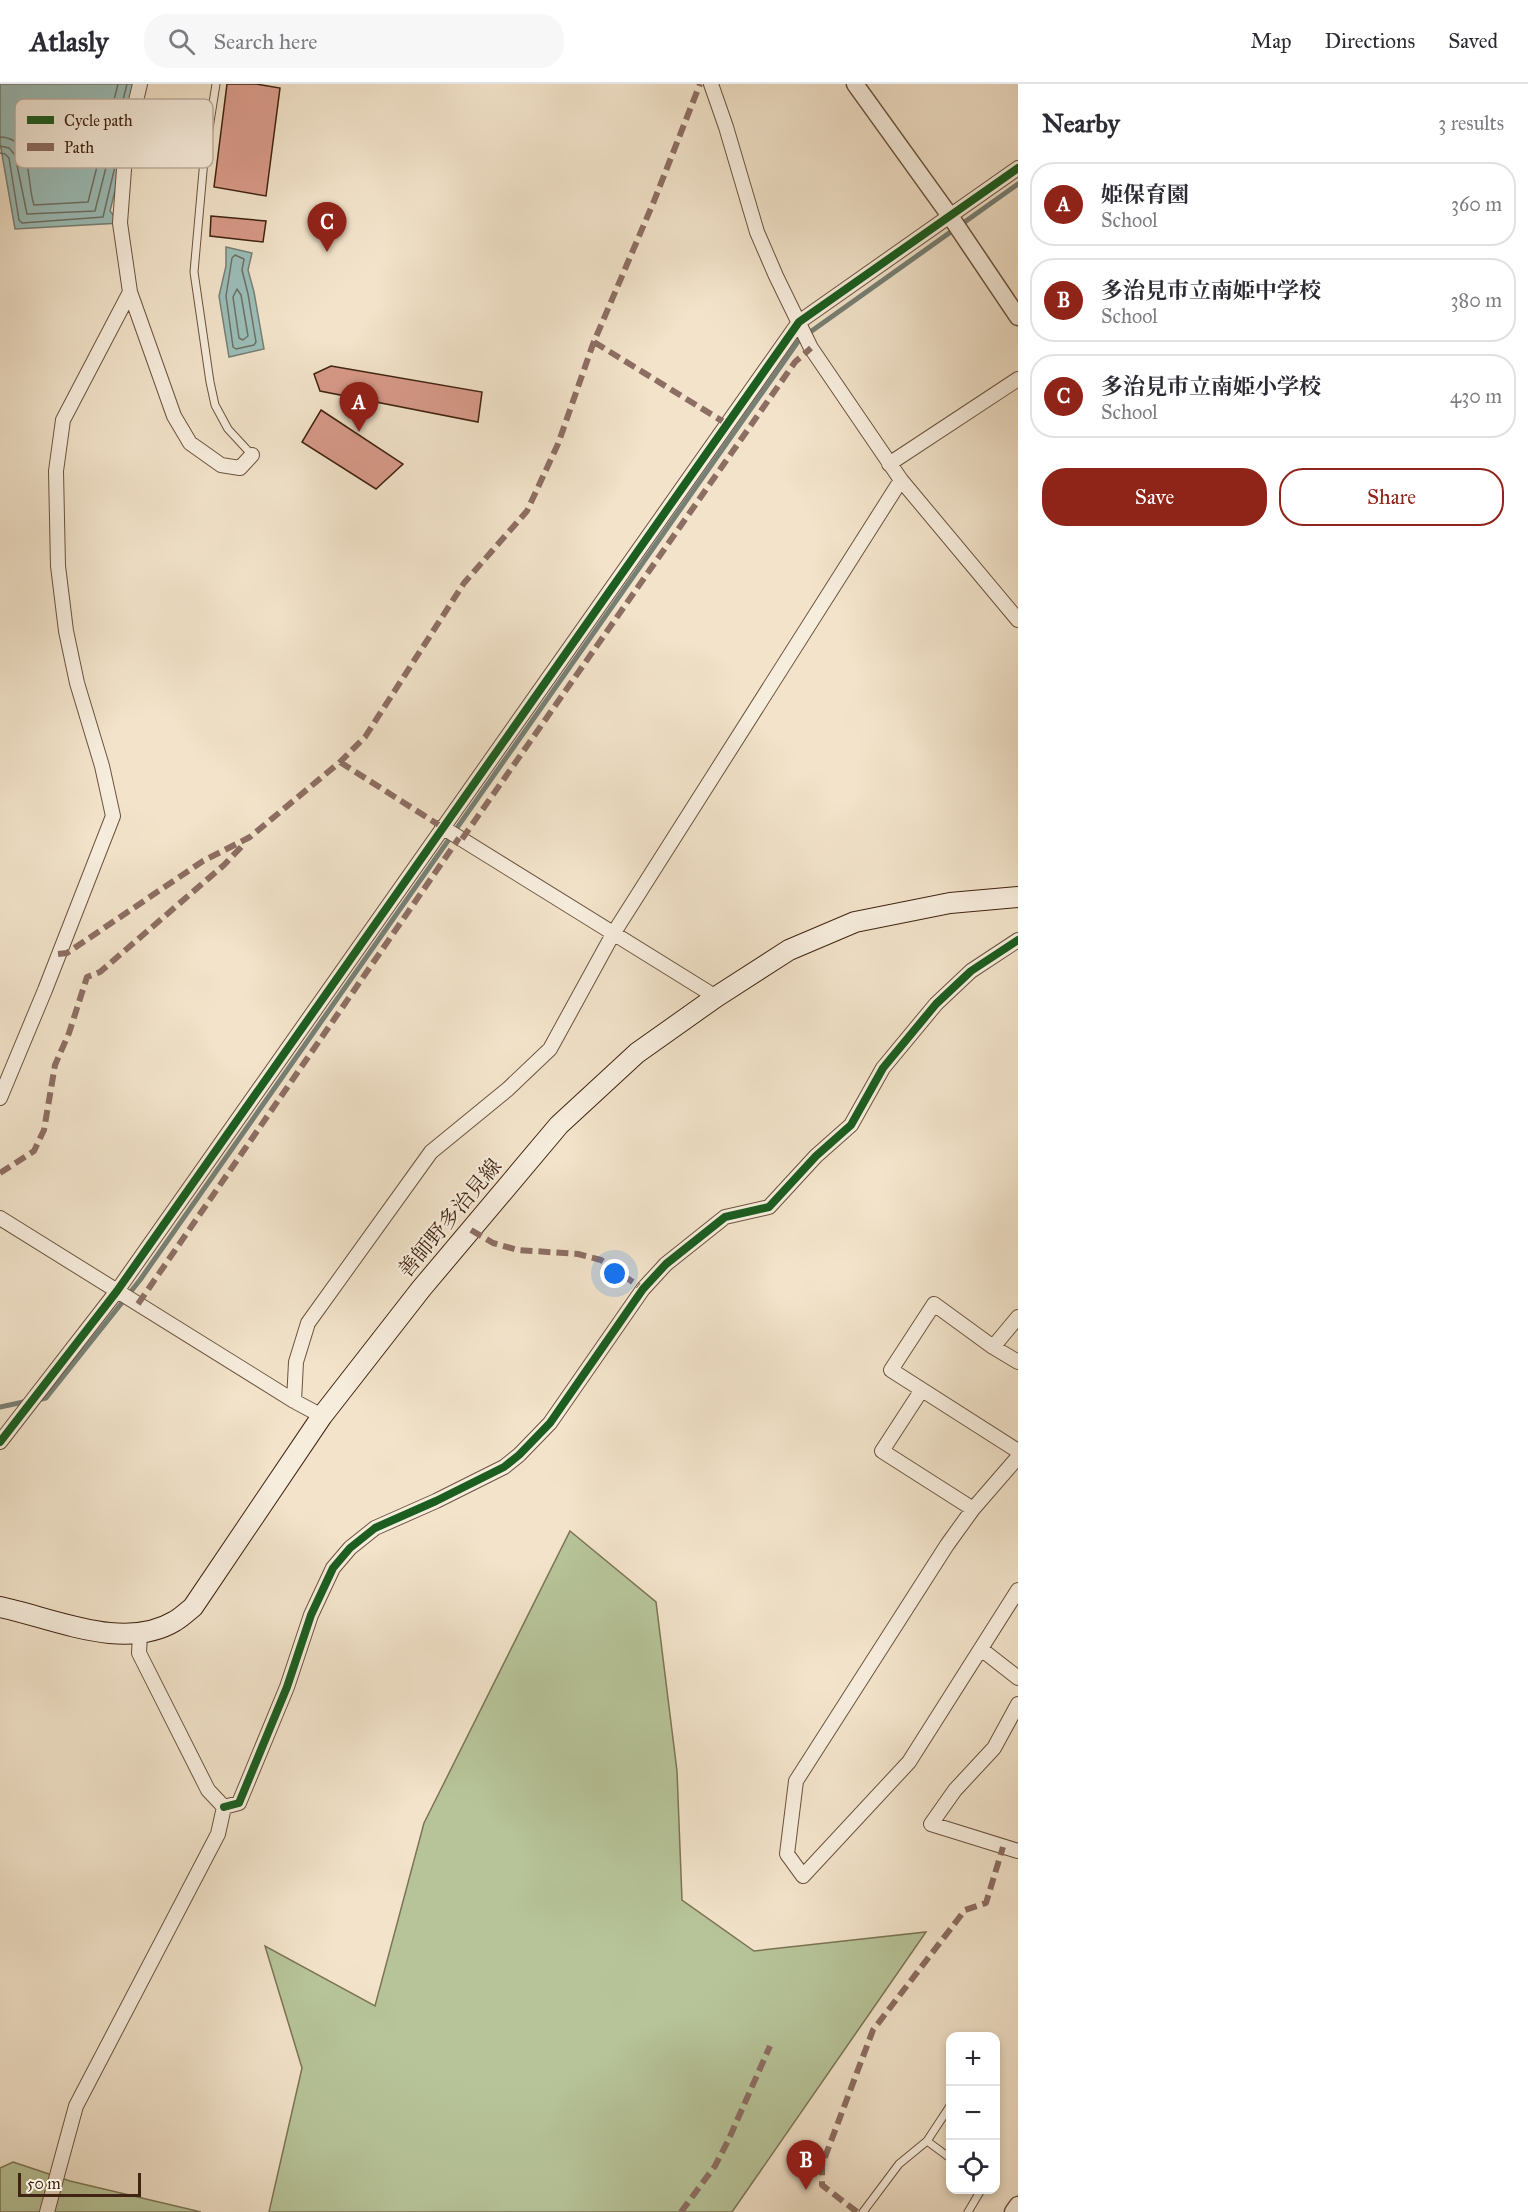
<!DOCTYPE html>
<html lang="en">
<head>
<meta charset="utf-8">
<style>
	:root { --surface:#fff; --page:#f7f7f7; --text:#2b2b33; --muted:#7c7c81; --line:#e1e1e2; --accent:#8f2418 }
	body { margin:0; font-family:"IM FELL Great Primer","Noto Serif JP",serif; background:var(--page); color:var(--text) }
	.controls { position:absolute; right:18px; bottom:18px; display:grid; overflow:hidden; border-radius:12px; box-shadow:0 3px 9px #0003 }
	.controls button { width:54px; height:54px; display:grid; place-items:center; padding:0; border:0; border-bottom:2px solid var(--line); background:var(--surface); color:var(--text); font:30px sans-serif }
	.scale { position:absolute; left:18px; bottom:15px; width:123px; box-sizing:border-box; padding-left:6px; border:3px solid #402310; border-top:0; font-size:16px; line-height:21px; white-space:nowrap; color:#402310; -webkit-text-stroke:4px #f7eddd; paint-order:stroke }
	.you { position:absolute; left:615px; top:1190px; width:21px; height:21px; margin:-15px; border:4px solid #fff; border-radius:50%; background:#1a73e8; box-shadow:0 0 0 9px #1a73e833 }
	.badge { display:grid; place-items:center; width:39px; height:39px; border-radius:50%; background:var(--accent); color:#fff; font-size:20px; font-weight:700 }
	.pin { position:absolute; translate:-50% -50px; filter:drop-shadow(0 2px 3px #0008) }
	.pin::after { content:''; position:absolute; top:32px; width:21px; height:18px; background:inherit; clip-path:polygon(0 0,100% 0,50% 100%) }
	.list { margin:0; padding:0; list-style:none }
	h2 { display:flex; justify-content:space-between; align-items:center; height:78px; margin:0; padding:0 24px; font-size:26px }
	h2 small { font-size:20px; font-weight:400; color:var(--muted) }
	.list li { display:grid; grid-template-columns:39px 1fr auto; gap:18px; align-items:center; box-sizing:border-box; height:84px; margin:0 12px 12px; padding:0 12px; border:2px solid var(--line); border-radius:24px }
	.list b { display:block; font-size:22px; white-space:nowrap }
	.list p { margin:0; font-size:20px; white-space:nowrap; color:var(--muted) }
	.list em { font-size:20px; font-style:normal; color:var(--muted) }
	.actions { display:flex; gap:12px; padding:18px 24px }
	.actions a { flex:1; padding:14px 0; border:2px solid var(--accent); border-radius:24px; text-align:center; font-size:21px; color:var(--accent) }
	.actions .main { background:var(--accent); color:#fff }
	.icon { flex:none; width:33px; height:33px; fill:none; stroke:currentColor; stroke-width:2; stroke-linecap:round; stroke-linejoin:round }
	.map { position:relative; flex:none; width:1018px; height:2128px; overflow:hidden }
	header { display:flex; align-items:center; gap:36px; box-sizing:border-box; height:84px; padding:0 30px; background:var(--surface); border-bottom:2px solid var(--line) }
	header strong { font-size:28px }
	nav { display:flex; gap:33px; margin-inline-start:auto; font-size:21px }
	.search { width:420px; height:54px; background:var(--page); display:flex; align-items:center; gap:15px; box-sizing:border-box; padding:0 21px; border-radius:24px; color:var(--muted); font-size:22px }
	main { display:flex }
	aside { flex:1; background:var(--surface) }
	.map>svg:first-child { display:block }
</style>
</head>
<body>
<header>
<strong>Atlasly</strong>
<div class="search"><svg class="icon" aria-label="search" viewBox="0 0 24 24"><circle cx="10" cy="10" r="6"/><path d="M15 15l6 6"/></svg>Search here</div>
<nav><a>Map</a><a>Directions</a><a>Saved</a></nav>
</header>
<main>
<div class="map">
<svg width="1018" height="2128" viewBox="0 0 1018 2128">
	<rect width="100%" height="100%" fill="#f2e3ca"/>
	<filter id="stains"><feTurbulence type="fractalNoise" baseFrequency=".00333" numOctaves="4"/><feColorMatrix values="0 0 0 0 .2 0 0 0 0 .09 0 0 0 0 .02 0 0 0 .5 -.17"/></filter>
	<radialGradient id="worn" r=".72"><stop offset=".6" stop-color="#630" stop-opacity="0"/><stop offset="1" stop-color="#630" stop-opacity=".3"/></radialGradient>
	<!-- green -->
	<path fill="#b7c499" stroke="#7c7454" stroke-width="1.5" d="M570,1447l86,71 21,169 5,129 72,51 172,-19 -194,280h-463l33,-144 -37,-122 110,60 49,-183z
		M13,2078l57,19 131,31h-201v-44z"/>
	<!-- water -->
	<path fill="#9bbeb9" stroke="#778075" stroke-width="1.5" d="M0,0h141l-31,127 10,12 -105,6 -15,-86z
		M226,163l26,6 -4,17 6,22 10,57 -35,8 -10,-61 7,-30z"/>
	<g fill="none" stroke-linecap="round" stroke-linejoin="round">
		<!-- shore -->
		<path stroke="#6e7064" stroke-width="1.5" d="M0,53c34,1 26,45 34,68l54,-3 30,-118
			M0,62l9,2 6,7 12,59 68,-3 32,-127
			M0,69l5,1 4,4 10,62 3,3 81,-6 14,-59
			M235,171l9,4 -2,11 6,24 8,48 -2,3 -18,4 -3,-2 -7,-51 6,-38z
			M237,205l4,6 7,41 -5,4 -4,-2 -6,-41z"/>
		<!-- stream -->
		<path stroke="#778075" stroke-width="5" d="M37,1316l9,-2 94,-118 659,-940 219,-156
			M0,1323l28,-6"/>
	</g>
	<!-- building -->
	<path fill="#d89a89" stroke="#402310" stroke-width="1.5" d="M227,0h29l24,4 -14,108 -52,-9z
		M211,132l55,5 -3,21 -53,-6z
		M331,282l151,26 -4,30 -158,-31 -6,-17z
		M321,326l82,54 -27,25 -74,-47z"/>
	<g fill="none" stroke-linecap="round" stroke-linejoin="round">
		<defs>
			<path id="service" d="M216,0l-12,76 -10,112 16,110 5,23 13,24 24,26
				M950,2022l-23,35 23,17
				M863,2128l36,-48 28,-23
				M968,2128l13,-22"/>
			<path id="minor" d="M140,0l-14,59 -6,80 10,69 44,124 16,27 31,22 19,3 12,-13
				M711,0l15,43 31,105 19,44 35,72 90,132 117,140
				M889,380l129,-85
				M442,743l274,170
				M0,1014l45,-108 68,-174 -11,-50 -25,-83 -11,-52 -8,-65 -2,-95 7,-51 67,-128
				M0,1134l294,183 28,15
				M993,1263l25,-30
				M1018,1278l-25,-15 -59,-43 -43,66 127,81
				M921,1307l-39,60 91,58
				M294,1317l2,-39 12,-39 123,-171 77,-63 42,-40 63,-115 288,-454
				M0,1358l117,-151 682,-969 219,-154
				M1018,1373l-45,52 -26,36 -151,236 -9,73 16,22 106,-114 109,-172
				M140,1550l-1,19 69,137 16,17
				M981,1565l37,29
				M1018,1620l-24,44 -39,42 -24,34 87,27
				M224,1723l15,-4 48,-116 24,-72 22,-47 17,-20 25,-20 61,-27 68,-34 15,-12 31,-32 93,-134 23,-25 59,-47 44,-10 47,-51 35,-31 32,-57 53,-64 35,-33 47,-31
				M47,2128l29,-106 142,-272 6,-27"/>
			<path id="tertiary" d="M855,0l95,132 68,101
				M1013,2128l5,-7"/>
			<path id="secondary" d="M0,1523c53,11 124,45 175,14 7,-4 13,-10 18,-14l129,-191 99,-127 138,-164 78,-72 79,-56 73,-47 66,-28 95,-19 68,-6"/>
		</defs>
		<!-- service casing -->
		<use href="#service" stroke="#6c533e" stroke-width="9"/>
		<!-- minor casing -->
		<use href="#minor" stroke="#6c533e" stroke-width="16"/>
		<!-- tertiary casing -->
		<use href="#tertiary" stroke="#6c533e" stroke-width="19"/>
		<!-- secondary casing -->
		<use href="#secondary" stroke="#402310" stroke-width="22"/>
		<!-- service -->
		<use href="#service" stroke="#f7eddd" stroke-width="7"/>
		<!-- minor -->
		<use href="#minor" stroke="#f7eddd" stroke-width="14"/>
		<!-- tertiary -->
		<use href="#tertiary" stroke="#f7eddd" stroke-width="16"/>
		<!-- secondary -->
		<use href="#secondary" stroke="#f7eddd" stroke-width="20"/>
		<!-- quiet -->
		<path stroke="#8d6e63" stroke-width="6" stroke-dasharray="12 6" stroke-linecap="butt" d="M594,258l133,82
			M340,678l102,65
			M462,755l333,-477 16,-14
			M58,870l9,-1 136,-92 47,-24 90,-75 25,-25 99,-154 63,-72 31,-67 35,-100 61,-143 46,-117
			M0,1089l34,-22 10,-21 11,-65 14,-32 18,-56 13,-5 124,-107 20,-21
			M471,1146l22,13 25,7 60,4 23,6 42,29
			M138,1220l321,-466
			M681,2128l34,-46 13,-25 42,-95
			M857,2128l-35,-27v-20l51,-135 92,-120 21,-7 17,-56"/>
		<defs>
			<path id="cycleway" d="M0,1358l117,-151 682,-969 219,-154
				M224,1723l15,-4 48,-116 24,-72 22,-47 17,-20 25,-20 61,-27 68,-34 15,-12 31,-32 93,-134 23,-25 59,-47 44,-10 47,-51 35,-31 32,-57 53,-64 35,-33 47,-31"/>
		</defs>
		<!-- cycleway casing -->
		<use href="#cycleway" stroke="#f7eddd" stroke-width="11"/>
		<!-- cycleway -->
		<use href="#cycleway" stroke="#1b5e20" stroke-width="8"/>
	</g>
	<g text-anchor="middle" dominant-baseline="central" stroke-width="4.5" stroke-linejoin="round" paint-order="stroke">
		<!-- street labels -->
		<g font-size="21" fill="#402310" stroke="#f7eddd">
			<text transform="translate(450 1134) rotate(-50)">善師野多治見線</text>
		</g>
	</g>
	<!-- legend -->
	<rect x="15" y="15" width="198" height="69" rx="9" fill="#f7eddd" stroke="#c0b0a0" stroke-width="1.5"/>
	<rect x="27" y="32" width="27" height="8" fill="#1b5e20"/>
	<rect x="27" y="59" width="27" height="8" fill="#8d6e63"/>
	<g font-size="16" fill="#402310">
		<text x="64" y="42">Cycle path</text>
		<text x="64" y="69">Path</text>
	</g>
	<rect width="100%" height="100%" filter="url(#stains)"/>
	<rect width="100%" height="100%" fill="url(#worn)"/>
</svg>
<div class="controls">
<button>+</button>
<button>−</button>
<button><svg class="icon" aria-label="locate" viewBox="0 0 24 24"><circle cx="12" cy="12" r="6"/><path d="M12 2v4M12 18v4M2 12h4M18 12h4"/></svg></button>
</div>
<div class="scale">50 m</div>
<div class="you"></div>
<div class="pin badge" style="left:359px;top:348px">A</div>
<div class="pin badge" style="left:806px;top:2106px">B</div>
<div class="pin badge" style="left:327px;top:168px">C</div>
</div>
<aside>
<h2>Nearby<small>3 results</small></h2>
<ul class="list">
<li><span class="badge">A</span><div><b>姫保育園</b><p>School</p></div><em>360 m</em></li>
<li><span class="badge">B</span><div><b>多治見市立南姫中学校</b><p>School</p></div><em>380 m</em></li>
<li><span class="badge">C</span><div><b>多治見市立南姫小学校</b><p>School</p></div><em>430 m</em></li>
</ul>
<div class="actions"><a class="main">Save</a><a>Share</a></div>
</aside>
</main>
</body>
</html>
